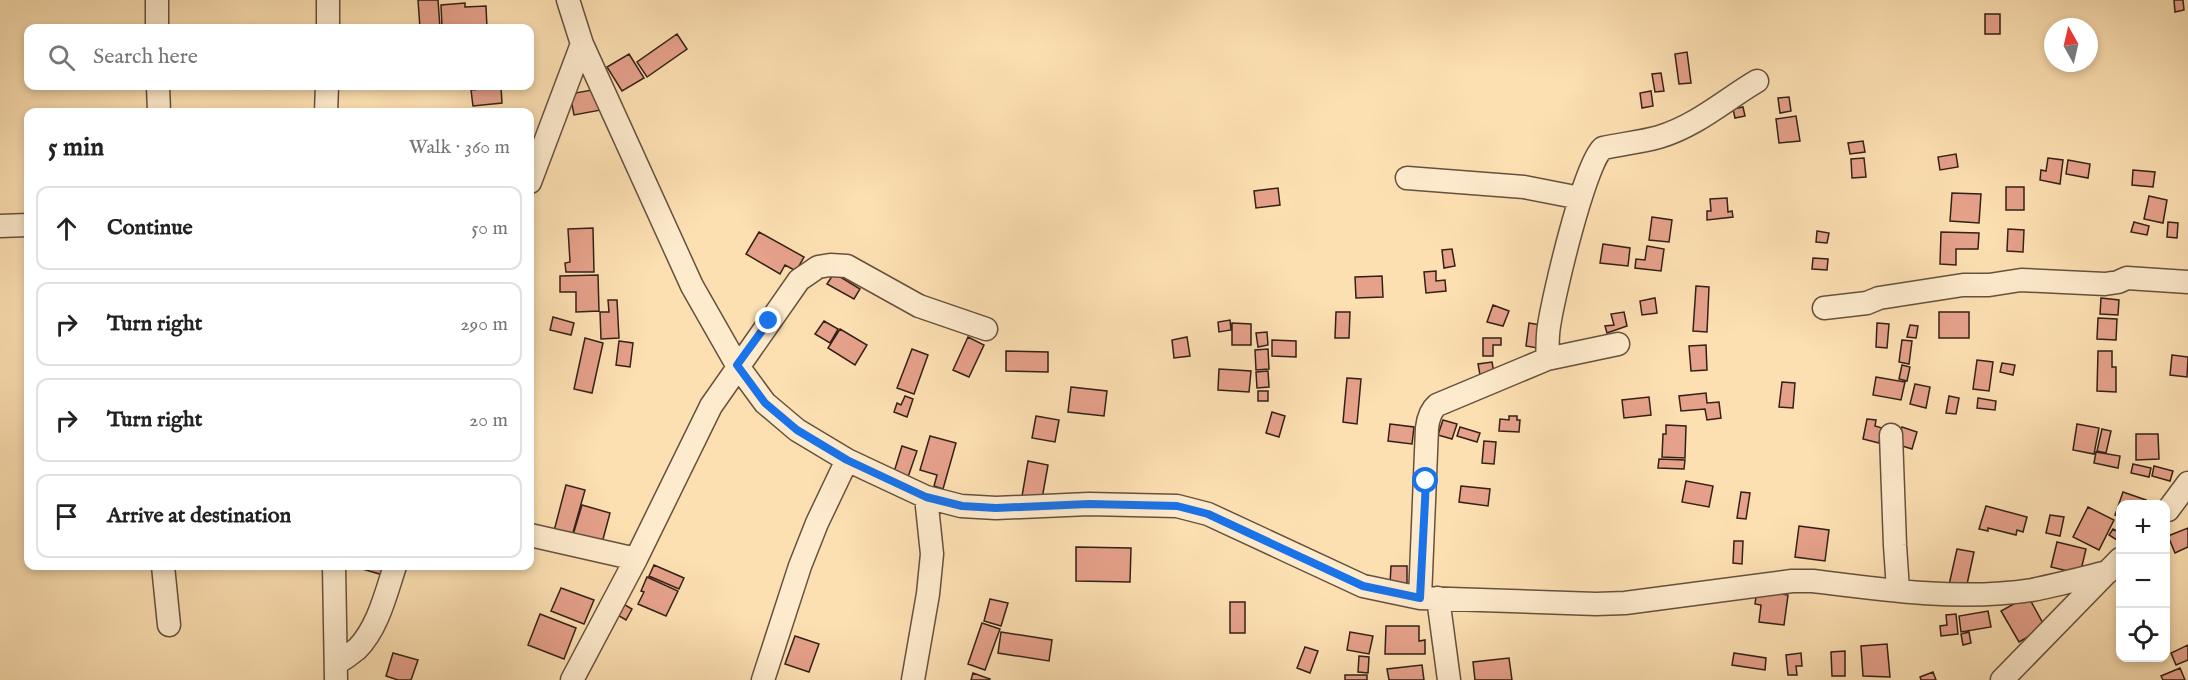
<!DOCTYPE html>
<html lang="en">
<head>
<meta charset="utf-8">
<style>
	:root { --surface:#fff; --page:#f2f2f2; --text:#222; --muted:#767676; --line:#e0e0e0 }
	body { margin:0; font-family:"IM FELL English",serif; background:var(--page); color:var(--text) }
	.controls { position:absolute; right:18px; bottom:18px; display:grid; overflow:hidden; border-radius:12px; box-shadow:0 3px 9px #0003 }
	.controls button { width:54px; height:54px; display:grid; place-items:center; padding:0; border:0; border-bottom:2px solid var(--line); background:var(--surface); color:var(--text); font:30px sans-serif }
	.compass { position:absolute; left:2044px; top:18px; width:54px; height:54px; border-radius:50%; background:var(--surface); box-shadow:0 3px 9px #0003; rotate:352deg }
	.stop { position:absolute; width:18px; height:18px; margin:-14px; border:4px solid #1a73e8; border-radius:50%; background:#fff }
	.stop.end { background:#1a73e8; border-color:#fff; box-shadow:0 2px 6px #0008 }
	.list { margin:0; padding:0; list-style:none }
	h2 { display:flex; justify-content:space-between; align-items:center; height:78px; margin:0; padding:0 24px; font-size:26px }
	h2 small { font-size:20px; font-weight:400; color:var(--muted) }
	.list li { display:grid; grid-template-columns:39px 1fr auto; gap:18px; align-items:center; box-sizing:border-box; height:84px; margin:0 12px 12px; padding:0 12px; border:2px solid var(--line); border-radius:12px }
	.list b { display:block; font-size:22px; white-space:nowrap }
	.list em { font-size:20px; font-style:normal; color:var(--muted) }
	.icon { flex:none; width:33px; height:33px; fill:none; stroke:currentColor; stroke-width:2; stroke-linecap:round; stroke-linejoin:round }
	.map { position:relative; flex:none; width:2188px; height:680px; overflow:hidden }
	.search { position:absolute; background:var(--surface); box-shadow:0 3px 9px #0003; left:24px; top:24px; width:510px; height:66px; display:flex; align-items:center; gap:15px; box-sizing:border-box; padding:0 21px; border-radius:12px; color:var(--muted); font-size:22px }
	.panel { position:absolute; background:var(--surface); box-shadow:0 3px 9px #0003; left:24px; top:108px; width:510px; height:462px; border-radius:12px }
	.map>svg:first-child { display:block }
</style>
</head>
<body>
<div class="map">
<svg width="2188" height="680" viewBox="0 0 2188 680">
	<rect width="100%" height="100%" fill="#fde0b2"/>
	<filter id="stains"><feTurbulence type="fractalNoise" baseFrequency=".00333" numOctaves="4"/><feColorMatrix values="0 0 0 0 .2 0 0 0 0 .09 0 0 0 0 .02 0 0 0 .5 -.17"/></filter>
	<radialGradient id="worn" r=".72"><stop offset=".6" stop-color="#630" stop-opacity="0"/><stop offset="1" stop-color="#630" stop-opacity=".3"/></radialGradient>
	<!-- building -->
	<path fill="#e6a18b" stroke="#332117" stroke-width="1.5" d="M418,0h20l2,28h-20z
		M2174,0h9l1,10 -9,2z
		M465,3v4l21,-1 1,22h-45l-1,-23z
		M1985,14h15v20h-15z
		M677,34l10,15 -40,28 -10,-15z
		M1687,52l4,31 -12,1 -4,-30z
		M629,54l15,24 -22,13 -15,-24z
		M1661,73l3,18 -9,1 -3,-18z
		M501,87l1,16 -29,3 -2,-16z
		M597,89l4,21 -27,5 -4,-21z
		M1651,91l2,15 -11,2 -2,-15z
		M1789,97l2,14 -11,2 -2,-15z
		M1743,107l2,9 -10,2 -2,-9z
		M1796,116l4,25 -21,2 -3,-24z
		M1863,141l2,11 -15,2 -2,-11z
		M1956,154l2,13 -18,3 -2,-13z
		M1864,158l2,19 -14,1 -1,-19z
		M2048,158l15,2 -3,24 -20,-4 1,-10 5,1z
		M2068,160l22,4 -2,14 -22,-4z
		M2133,170l22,2 -2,15 -21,-2z
		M2006,187h18v23h-18z
		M1278,188l2,17 -24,3 -2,-17z
		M1952,193l29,1 -2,29 -29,-2z
		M2149,196l18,4 -4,23 -19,-4z
		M1727,198l1,14 4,-1 1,6 -26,3v-9h4l-1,-12z
		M1652,217l20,3 -3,22 -20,-2z
		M2134,222l15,4 -2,9 -16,-3z
		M2168,222l10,1 -1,15 -10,-1z
		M593,228l1,44h-28l-1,-9 5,-1 -2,-33z
		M2008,229l16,1 -1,22 -16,-1z
		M1817,231l12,2 -2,10 -11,-1z
		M759,232l45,25 -8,14 -11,-6 -5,9 -34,-20z
		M1941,232l38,1 -1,16h-22v16l-16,-1z
		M1603,244l27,4 -2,18 -28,-3z
		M1647,246l17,3 -3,22 -26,-3 1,-9 9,1z
		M1452,249l3,17 -11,2 -2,-18z
		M1813,258l15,1 -1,11 -15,-1z
		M1436,271v10l9,-1 1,11 -20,2 -2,-21z
		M834,273l26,16 -6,10 -27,-15z
		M598,275l1,36 -23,1v-20h-16v-16z
		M1382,276l1,21 -27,1 -1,-21z
		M1696,286l13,1 -2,45 -14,-1z
		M1655,298l2,15 -15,2 -2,-14z
		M2101,298l18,2 -1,15 -18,-1z
		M608,300h9l2,38 -18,1 -1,-27h9z
		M1493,305l16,6 -6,15 -16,-4z
		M1336,312h14l-1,26h-14z
		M1624,312l3,14 -20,7 -2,-7 9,-1 -3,-11z
		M1939,312h30v26h-30z
		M553,317l21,6 -3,12 -21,-5z
		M2098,318l19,1 -1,21 -19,-1z
		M1230,320l1,10 -12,2 -1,-10z
		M824,321l14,8 -8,14 -15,-9z
		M1232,323l19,1v21h-19z
		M1529,323l12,2 -4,23 -11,-2z
		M1877,323l12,1 -2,24 -11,-1z
		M1910,325l8,1 -2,12 -9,-1z
		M840,329l27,16 -12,20 -27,-17z
		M1267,332l1,13 -10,2 -2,-14z
		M968,337l16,8 -15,32 -16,-7z
		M1187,337l3,19 -16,2 -2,-18z
		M585,338l18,5 -11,50 -18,-4z
		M1483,338h18v7h-8v11h-10z
		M1272,340l24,1v16l-24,-1z
		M1902,340l10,1 -3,23 -10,-2z
		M619,341l14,2 -3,24 -14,-2z
		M1706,345l1,25 -16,1 -2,-25z
		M912,349l16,6 -14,39 -17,-6z
		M1268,349l1,20 -13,1 -1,-20z
		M1006,351l42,1v20l-42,-1z
		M2098,351h14v16h4v25l-19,-1z
		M2172,355l16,2 -1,20 -17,-2z
		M1977,360l16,2 -4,29 -16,-2z
		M1492,362l2,11 -14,2 -2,-11z
		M2002,363l13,2 -2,10 -13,-3z
		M1902,365l8,2 -3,14 -8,-2z
		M1219,369l32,2 -2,21 -31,-2z
		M1268,371l1,16 -12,1 -1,-16z
		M1876,377l29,5 -4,18 -28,-5z
		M1347,378l14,1 -4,45 -14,-2z
		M1782,382l13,1 -2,25 -14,-1z
		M1915,384l15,3 -4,21 -16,-4z
		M1071,387l36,4 -3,25 -36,-4z
		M1258,391h10v10h-10z
		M1706,393l1,10 12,-1 2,16 -14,2 -2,-11 -24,2 -2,-15z
		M905,396l8,3 -6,18 -13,-5 3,-9 4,2z
		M1949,396l10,2 -3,16 -10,-1z
		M1649,397l2,18 -27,3 -2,-18z
		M1978,398l18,3 -1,9 -18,-2z
		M1272,412l13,4 -6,21 -13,-4z
		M1036,416l23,4 -4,22 -23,-4z
		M1509,416h8v4h3l-1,12 -20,-1 1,-12 9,1z
		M1867,419l9,1 -1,6 7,2 -3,15 -16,-4z
		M1443,420l14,4 -5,15 -14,-4z
		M1390,424l24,3 -2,17 -24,-3z
		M2077,424l22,4 -5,26 -21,-4z
		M1666,425l20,1 -1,32 -23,-1 1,-23h3z
		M1460,427l20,6 -3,9 -20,-6z
		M1902,427l15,5 -5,17 -16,-5z
		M2102,429l9,2 -5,22 -9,-2z
		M2136,434h22l1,25 -23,1z
		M930,436l26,7 -13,46 -9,-3 3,-11 -17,-5z
		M1484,441l12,1 -2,22 -12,-1z
		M902,446l15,5 -9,26 -14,-5z
		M2096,452l24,4 -2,12 -24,-5z
		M1659,459l26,1 -1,9 -26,-1z
		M1028,461l20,4 -6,34 -20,-3z
		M2133,464l18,4 -2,9 -18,-4z
		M2154,466l19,5 -3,10 -18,-5z
		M1686,481l27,5 -4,21 -27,-5z
		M566,485l19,5 -13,46 -18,-5z
		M1461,486l29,3 -2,17 -29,-4z
		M1741,492l9,1 -4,26 -9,-1z
		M2123,492l23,8 -2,4h-24v13l-5,-2z
		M582,505l28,8 -8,30 -29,-8z
		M1986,506l41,11 -4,15 -6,-2 -1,5 -28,-7v3l-9,-2z
		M2088,507l26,13 -15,30 -26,-13z
		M2050,515l14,2 -4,19 -14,-3z
		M1799,526l30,4 -4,31 -30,-4z
		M2188,528v19l-13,6 -7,-17z
		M2113,529l7,4v9l-11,-7z
		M1734,541h9l-1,23 -9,-1z
		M2057,542l29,7 -6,25 -29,-7z
		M1076,547l55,1 -1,34 -54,-1z
		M1957,549l17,3 -8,37 -17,-4z
		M654,565l30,13 -5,11 -30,-13z
		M360,566h26l-3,9 -24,-7z
		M1391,566h16v18h-17z
		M647,577l31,14 -12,25 -28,-12 6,-12 -3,-1z
		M561,588l33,12 -10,24 -33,-13z
		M1757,590l31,5 -4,30 -25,-3 2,-17 -6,-1z
		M2028,596l17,31 -26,15 -18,-31z
		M990,599l18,4 -7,23 -17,-5z
		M620,602l12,7 -6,11 -12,-7z
		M1230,602h15v31h-15z
		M1988,611l3,16 -30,5 -2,-16z
		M540,614l36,14 -12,31 -36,-14z
		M1956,614l2,20 -17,2 -1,-10 7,-1 -1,-10z
		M982,623l18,6 -15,41 -17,-6z
		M1386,626h33v15l6,-1v14h-40z
		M1001,632l51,8 -3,21 -51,-8z
		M1350,632l23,4 -4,18 -22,-4z
		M1969,632l2,11 -8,2 -2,-11z
		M795,636l24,8 -10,28 -24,-8z
		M1887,644l3,33 -27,-1 -2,-30z
		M2188,645v15l-12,5 -5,-12z
		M1305,647l13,4 -8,22 -13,-5z
		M1845,651v25h-13l-1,-24z
		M393,653l25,7 -7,20h-13l-12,-4z
		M1734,653l32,5 -1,12 -33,-5z
		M1801,653l1,13h-6l1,9h-9l-2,-20z
		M1359,656l10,1 -1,16 -10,-1z
		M1509,658l3,22h-37l-2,-18z
		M1422,665l2,15h-35l-2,-11z
		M2180,668l5,12h-22l-2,-4z
		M1933,672l3,8h-15l-1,-3z
		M973,673l17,6 -1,1h-18z
		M1345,675h22v5h-22z"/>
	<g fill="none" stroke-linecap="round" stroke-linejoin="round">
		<defs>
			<path id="minor" d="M157,0v28
				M568,0l14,44 110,242 45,79 28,38 32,27 50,30 79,37 35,9 35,2 93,-4 88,2 31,8 155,72 57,12 176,6 29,-1 167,-22h21c70,9 148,20 219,9 26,-5 51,-12 76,-18
				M328,28v-28
				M158,86l1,26
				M326,112l1,-26
				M1407,178l117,9 56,11
				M530,182l52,-138
				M0,226l28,-1
				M1824,308l43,-5 12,-5 84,-13h26l32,-5 84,4 13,-2 9,-4 61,4
				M1547,359c1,-11 0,-22 2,-33 4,-28 36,-165 54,-178 19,-4 38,-6 56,-11 37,-11 66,-37 98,-56
				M1891,435l4,110 3,45
				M2168,510l20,-27
				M530,535l106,24
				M163,566l6,59
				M334,566l2,114
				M1420,598l7,-170c1,-9 3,-17 10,-23l110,-46 71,-15
				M1438,598l11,82
				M337,663c7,-4 14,-9 20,-14 21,-21 29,-56 38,-83
				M572,680l64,-121 75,-153 88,-126 19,-13 12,-2 17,1 72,40 67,23
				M763,680l37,-114 17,-43 30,-63
				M913,680l15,-86 4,-40 -6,-57
				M2002,680l118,-121"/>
		</defs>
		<!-- minor casing -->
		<use href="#minor" stroke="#66513e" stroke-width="25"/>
		<!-- minor -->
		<use href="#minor" stroke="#feebcd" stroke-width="22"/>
	</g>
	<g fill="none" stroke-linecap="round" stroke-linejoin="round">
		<!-- route -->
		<path stroke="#1a73e8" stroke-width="8" d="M769,321l-32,44 28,38 32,27 50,30 79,37 36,9 34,2 93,-4 88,2 31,8 155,72 57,12 6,-117"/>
	</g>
	<rect width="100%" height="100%" filter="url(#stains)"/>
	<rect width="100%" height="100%" fill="url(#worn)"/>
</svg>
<div class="controls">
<button>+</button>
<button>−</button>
<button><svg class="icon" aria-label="locate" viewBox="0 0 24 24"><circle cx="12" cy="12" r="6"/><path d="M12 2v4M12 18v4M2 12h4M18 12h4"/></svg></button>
</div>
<svg class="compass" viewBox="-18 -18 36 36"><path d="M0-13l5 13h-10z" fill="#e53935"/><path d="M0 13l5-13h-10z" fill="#767676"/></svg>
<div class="stop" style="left:1426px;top:481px"></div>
<div class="stop end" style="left:769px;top:321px"></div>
<div class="search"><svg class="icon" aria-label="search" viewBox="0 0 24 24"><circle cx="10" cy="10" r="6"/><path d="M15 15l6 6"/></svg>Search here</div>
<section class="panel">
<h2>5 min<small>Walk · 360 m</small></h2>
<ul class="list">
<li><svg class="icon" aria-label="ahead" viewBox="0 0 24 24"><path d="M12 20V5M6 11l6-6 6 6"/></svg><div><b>Continue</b></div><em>50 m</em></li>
<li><svg class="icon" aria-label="right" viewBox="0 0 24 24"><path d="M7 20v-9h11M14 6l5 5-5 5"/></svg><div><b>Turn right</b></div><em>290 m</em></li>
<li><svg class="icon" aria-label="right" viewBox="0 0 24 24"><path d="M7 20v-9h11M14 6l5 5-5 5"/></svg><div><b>Turn right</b></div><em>20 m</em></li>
<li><svg class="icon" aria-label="arrive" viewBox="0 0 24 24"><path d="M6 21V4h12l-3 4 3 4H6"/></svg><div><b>Arrive at destination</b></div></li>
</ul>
</section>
</div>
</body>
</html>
